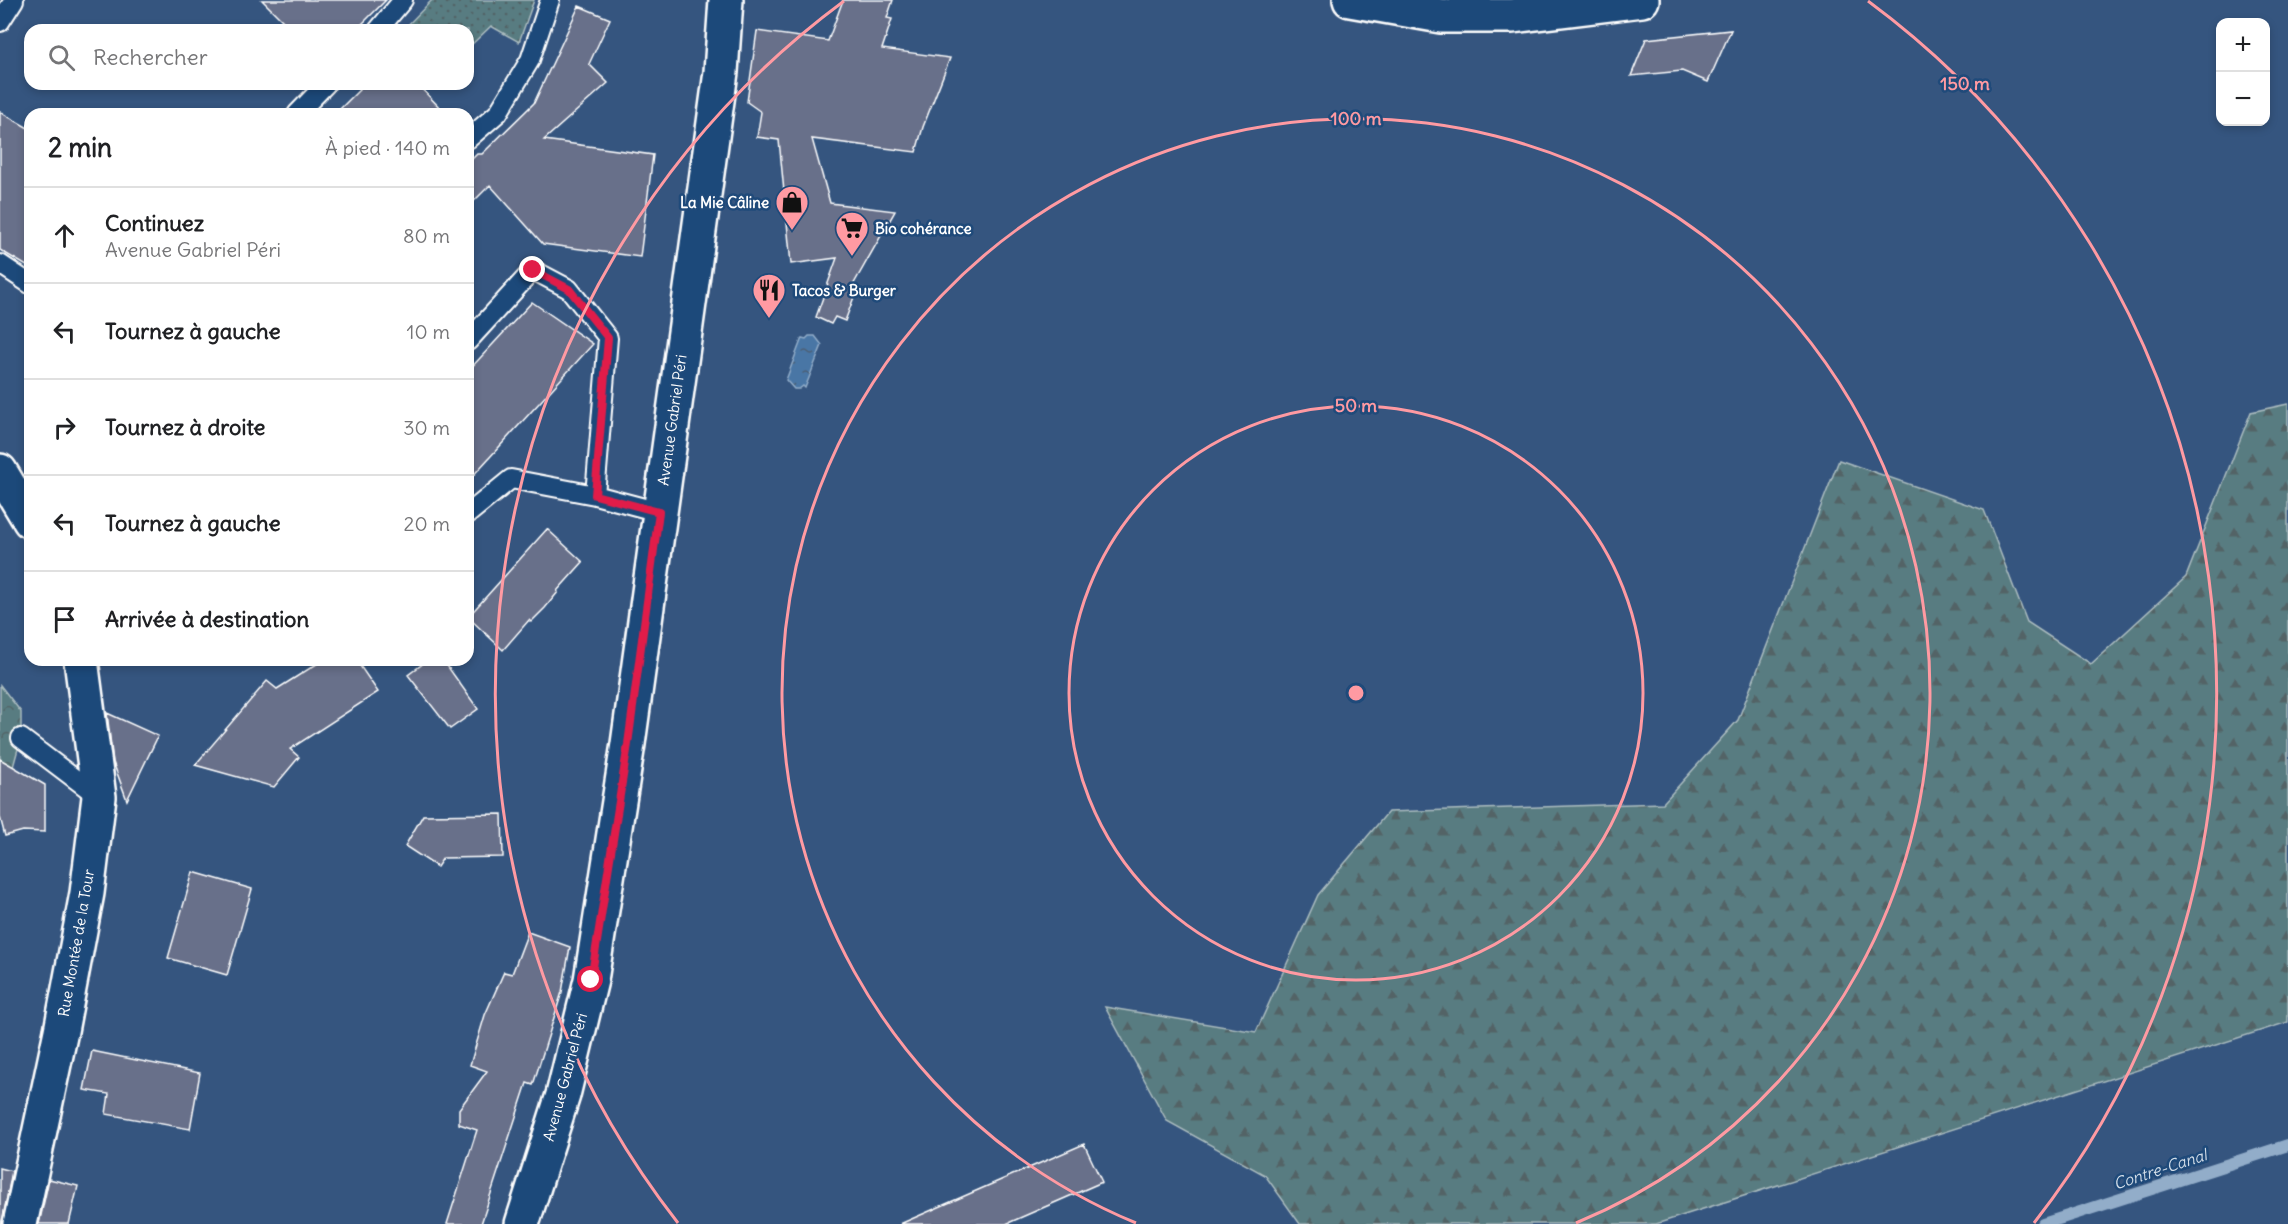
<!DOCTYPE html>
<html lang="fr">
<head>
<meta charset="utf-8">
<style>
	:root { --surface:#fff; --page:#f6f6f6; --text:#202124; --muted:#757577; --line:#e0e0e0 }
	body { margin:0; font-family:Delius,sans-serif; background:var(--page); color:var(--text) }
	.controls { position:absolute; right:18px; top:18px; display:grid; overflow:hidden; border-radius:12px; box-shadow:0 3px 9px #0003 }
	.controls button { width:54px; height:54px; display:grid; place-items:center; padding:0; border:0; border-bottom:2px solid var(--line); background:var(--surface); color:var(--text); font:30px sans-serif }
	.stop { position:absolute; width:18px; height:18px; margin:-14px; border:4px solid #e11d48; border-radius:50%; background:#fff }
	.stop.end { background:#e11d48; border-color:#fff; box-shadow:0 2px 6px #0008 }
	.list { margin:0; padding:0; list-style:none }
	h2 { display:flex; justify-content:space-between; align-items:center; height:78px; margin:0; padding:0 24px; font-size:26px }
	h2 small { font-size:20px; font-weight:400; color:var(--muted) }
	.list li { display:grid; grid-template-columns:39px 1fr auto; gap:18px; align-items:center; box-sizing:border-box; height:96px; padding:0 24px; border-top:2px solid var(--line) }
	.list b { display:block; font-size:22px; white-space:nowrap }
	.list p { margin:0; font-size:20px; white-space:nowrap; color:var(--muted) }
	.list em { font-size:20px; font-style:normal; color:var(--muted) }
	.icon { flex:none; width:33px; height:33px; fill:none; stroke:currentColor; stroke-width:2; stroke-linecap:round; stroke-linejoin:round }
	.map { position:relative; flex:none; width:2288px; height:1224px; overflow:hidden }
	.search { position:absolute; background:var(--surface); box-shadow:0 3px 9px #0003; left:24px; top:24px; width:450px; height:66px; display:flex; align-items:center; gap:15px; box-sizing:border-box; padding:0 21px; border-radius:18px; color:var(--muted); font-size:22px }
	.panel { position:absolute; background:var(--surface); box-shadow:0 3px 9px #0003; left:24px; top:108px; width:450px; height:558px; border-radius:18px }
	.map>svg:first-child { display:block }
</style>
</head>
<body>
<div class="map">
<svg width="2288" height="1224" viewBox="0 0 2288 1224">
	<defs>
		<pattern id="grass-dots" width="8" height="8" patternUnits="userSpaceOnUse" patternTransform="scale(1.5)"><rect width="8" height="8" fill="#587b81"/><path d="M2 2h.1M6 6h.1" fill="none" stroke="#526466" stroke-width="1.8" stroke-linecap="round"/></pattern>
		<pattern id="forest-firs" width="22" height="20" patternUnits="userSpaceOnUse" patternTransform="scale(1.5)"><rect width="22" height="20" fill="#587b81"/><path d="M5 1l3.5 6h-7zM16 11l3.5 6h-7z" fill="#526466"/></pattern>
		<pattern id="park-crowns" width="20" height="18" patternUnits="userSpaceOnUse" patternTransform="scale(1.5)"><rect width="20" height="18" fill="#587b81"/><path d="M2 6a3 3 0 1 1 6 0M12 15a3 3 0 1 1 6 0" fill="none" stroke="#526466"/></pattern>
		<pattern id="water-ripples" width="26" height="14" patternUnits="userSpaceOnUse" patternTransform="scale(1.5)"><rect width="26" height="14" fill="#4a76a5"/><path d="M2 4q2-2 4 0t4 0M15 11q2-2 4 0t4 0" fill="none" stroke="#4b5f74"/></pattern>
	</defs>
	<rect width="100%" height="100%" fill="#35557f"/>
	<filter id="ink" filterUnits="userSpaceOnUse"><feTurbulence type="fractalNoise" baseFrequency=".0167" numOctaves="2"/><feDisplacementMap in="SourceGraphic" scale="12" xChannelSelector="R" yChannelSelector="G"/><feConvolveMatrix kernelMatrix="1 2 1 2 8 2 1 2 1" color-interpolation-filters="sRGB"/></filter>
	<g filter="url(#ink)">
		<!-- grass -->
		<path fill="url(#grass-dots)" stroke="#acbdc0" stroke-width="1.5" d="M432,0h102l-15,42 -28,-16 -23,22v-18h-65z"/>
		<!-- forest -->
		<path fill="url(#forest-firs)" stroke="#acbdc0" stroke-width="1.5" d="M2288,404v618l-632,202h-356l-35,-49 -98,-54 -62,-114 151,25 62,-137 70,-83 275,-9 75,-83 101,-260 145,50 43,112 64,42 95,-87 65,-165z"/>
		<!-- park -->
		<path fill="url(#park-crowns)" stroke="#acbdc0" stroke-width="1.5" d="M0,685l21,27v26l-8,29 -13,4z"/>
		<!-- water -->
		<path fill="url(#water-ripples)" stroke="#92adc9" stroke-width="1.5" d="M809,336h6l7,9 -17,43 -2,-2 -4,3h-5l-8,-9 16,-42 4,1z"/>
		<g fill="none" stroke-linecap="round" stroke-linejoin="round">
			<!-- stream -->
			<path stroke="#92adc9" stroke-width="12" d="M2043,1224l245,-79"/>
		</g>
		<!-- building -->
		<path fill="#676f8a" stroke="#fff" stroke-width="1.5" d="M262,0h124l-30,30h-64z
			M843,0h50l-6,18 5,1 -10,30 68,9 -27,69 -7,25 -104,-13 18,64 65,8 -43,76 5,2 -12,32 -10,-4 -4,7 -15,-7 21,-59 -46,6 -12,-124 -22,-3 4,-25 -14,-10 10,-71 71,10z
			M579,6l31,13 -21,45 19,19 -64,57 109,15 -13,102 -97,-13 -53,-59 -22,22v-44l9,-9h5l52,-51z
			M1731,30l-23,52 -26,-11 -51,5 15,-37z
			M365,84h52l29,30h-111z
			M0,112l30,17v139l-30,-18z
			M532,302l61,42 -125,137v-110z
			M547,529l36,33 -26,29 1,1 -13,16 -14,14 -2,-2 -26,30 -35,-33z
			M323,660h33l22,32 -88,57 9,8 -25,30 -79,-22 72,-84 10,8z
			M428,660h15l35,49 -28,20 -42,-54z
			M107,713l51,23 -31,64 -14,-38z
			M0,759l45,26v47l-22,-1 -18,5 -5,-19z
			M502,814l1,43 -60,1 -6,9 -32,-21 18,-31z
			M193,872l59,17 -25,86 -59,-17z
			M528,932l42,15 -8,45 -29,93 -6,-2 -46,141h-34l30,-94 -18,-6v-15l28,-38 -17,-6 15,-50 19,-43 8,2z
			M92,1051l108,22 -10,56 -84,-15 3,-20 -25,-4z
			M1084,1144l18,38 -96,42h-106z
			M0,1168l12,3 -10,53h-2z
			M49,1179l29,7 -9,38h-30z"/>
		<g fill="none" stroke-linecap="round" stroke-linejoin="round">
			<defs>
				<path id="service" d="M0,22l14,-22
					M378,30l25,-30
					M297,114l29,-30
					M468,139l30,-26 32,-53 20,-60
					M0,264l30,20
					M468,341l65,-71 36,19 39,49 -13,157
					M468,514l43,-35 84,16 64,17
					M21,738l78,59"/>
				<path id="minor" d="M1350,0l91,16h71l130,-16
					M0,471l30,50
					M20,1224l41,-193 26,-138 12,-96 -18,-137"/>
				<path id="secondary" d="M522,1224l41,-129 28,-115 37,-236 93,-672 5,-72"/>
			</defs>
			<!-- service casing -->
			<use href="#service" stroke="#fff" stroke-width="22"/>
			<!-- minor casing -->
			<use href="#minor" stroke="#fff" stroke-width="38"/>
			<!-- secondary casing -->
			<use href="#secondary" stroke="#fff" stroke-width="38"/>
			<!-- service -->
			<use href="#service" stroke="#1f4a7a" stroke-width="18"/>
			<!-- minor -->
			<use href="#minor" stroke="#1f4a7a" stroke-width="33"/>
			<!-- secondary -->
			<use href="#secondary" stroke="#1f4a7a" stroke-width="33"/>
		</g>
	</g>
	<g fill="none" stroke-linecap="round" stroke-linejoin="round" filter="url(#ink)">
		<!-- route -->
		<path stroke="#e11d48" stroke-width="8" d="M533,270l36,19 39,49 -13,157 64,17 -31,232 -37,236"/>
	</g>
	<!-- distance rings -->
	<g fill="none" stroke="#ff9aa2" stroke-width="3">
		<circle cx="1356" cy="693" r="287"/>
		<path d="M1136 1223A574 574 0 1 1 1576 1223"/>
		<path d="M678 1223A861 861 0 0 1 844 1M1868 1A861 861 0 0 1 2034 1223"/>
	</g>
	<!-- icons -->
	<defs>
		<symbol id="shop-pin" viewBox="-11 -11 22 30"><path d="M0 17L-7.5 6A9.5 9.5 0 1 1 7.5 6Z" fill="#ff9aa2" stroke="#1f4a7a"/><path d="M-5-2.5h2.3a2.7 3.5 0 0 1 5.4 0H5L5.5 6h-11ZM-1.5-2.5h3a1.5 2.3 0 0 0-3 0Z" fill="#111"/></symbol>
		<symbol id="supermarket-pin" viewBox="-11 -11 22 30"><path d="M0 17L-7.5 6A9.5 9.5 0 1 1 7.5 6Z" fill="#ff9aa2" stroke="#1f4a7a"/><path d="M-6-5.5h2.5l.6 2H6L4.5 2H-2.5L-4.4-4H-6ZM-1.5 3.2a1.3 1.3 0 1 0 .1 0ZM3 3.2a1.3 1.3 0 1 0 .1 0Z" fill="#111"/></symbol>
		<symbol id="restaurant-pin" viewBox="-11 -11 22 30"><path d="M0 17L-7.5 6A9.5 9.5 0 1 1 7.5 6Z" fill="#ff9aa2" stroke="#1f4a7a"/><path d="M-5-6h1v4h1v-4h1v4h1v-4h1v5L-1.5 .5V6h-2V.5L-5-1ZM5-6V6H3V1.5H1.5Q1.5-4 5-6Z" fill="#111"/></symbol>
	</defs>
	<g fill-rule="evenodd">
		<use href="#shop-pin" x="773" y="183" width="38" height="52"/>
		<use href="#supermarket-pin" x="833" y="209" width="38" height="52"/>
		<use href="#restaurant-pin" x="750" y="271" width="38" height="52"/>
	</g>
	<g text-anchor="middle" dominant-baseline="central" stroke-width="5" stroke-linejoin="round" paint-order="stroke">
		<!-- poi labels -->
		<g font-size="15" font-weight="bold" fill="#fff" stroke="#1f4a7a" text-anchor="start">
			<text x="769" y="202" text-anchor="end">La Mie Câline</text>
			<text x="875" y="228">Bio cohérance</text>
			<text x="792" y="290">Tacos &amp; Burger</text>
		</g>
		<!-- street labels -->
		<g font-size="15" fill="#fff" stroke="#1f4a7a">
			<text transform="translate(672 420) rotate(-82)">Avenue Gabriel Péri</text>
			<text transform="translate(76 943) rotate(-80)">Rue Montée de la Tour</text>
			<text transform="translate(565 1077) rotate(-75)">Avenue Gabriel Péri</text>
		</g>
		<!-- water labels -->
		<g font-size="16" font-style="italic" fill="#d2dde8" stroke="#1f4a7a">
			<text transform="translate(2160 1169) rotate(-18)">Contre-Canal</text>
		</g>
	</g>
	<circle cx="1356" cy="693" r="9" fill="#ff9aa2" stroke="#1f4a7a" stroke-width="3"/>
	<g font-size="18" text-anchor="middle" font-weight="bold" fill="#ff9aa2" stroke="#1f4a7a" stroke-width="5" stroke-linejoin="round" paint-order="stroke">
		<text x="1965" y="90">150 m</text>
		<text x="1356" y="125">100 m</text>
		<text x="1356" y="412">50 m</text>
	</g>
</svg>
<div class="controls">
<button>+</button>
<button>−</button>
</div>
<div class="stop" style="left:591px;top:980px"></div>
<div class="stop end" style="left:533px;top:270px"></div>
<div class="search"><svg class="icon" aria-label="search" viewBox="0 0 24 24"><circle cx="10" cy="10" r="6"/><path d="M15 15l6 6"/></svg>Rechercher</div>
<section class="panel">
<h2>2 min<small>À pied · 140 m</small></h2>
<ul class="list">
<li><svg class="icon" aria-label="ahead" viewBox="0 0 24 24"><path d="M12 20V5M6 11l6-6 6 6"/></svg><div><b>Continuez</b><p>Avenue Gabriel Péri</p></div><em>80 m</em></li>
<li><svg class="icon" aria-label="left" viewBox="0 0 24 24"><path d="M17 20v-9H6M10 6l-5 5 5 5"/></svg><div><b>Tournez à gauche</b></div><em>10 m</em></li>
<li><svg class="icon" aria-label="right" viewBox="0 0 24 24"><path d="M7 20v-9h11M14 6l5 5-5 5"/></svg><div><b>Tournez à droite</b></div><em>30 m</em></li>
<li><svg class="icon" aria-label="left" viewBox="0 0 24 24"><path d="M17 20v-9H6M10 6l-5 5 5 5"/></svg><div><b>Tournez à gauche</b></div><em>20 m</em></li>
<li><svg class="icon" aria-label="arrive" viewBox="0 0 24 24"><path d="M6 21V4h12l-3 4 3 4H6"/></svg><div><b>Arrivée à destination</b></div></li>
</ul>
</section>
</div>
</body>
</html>
